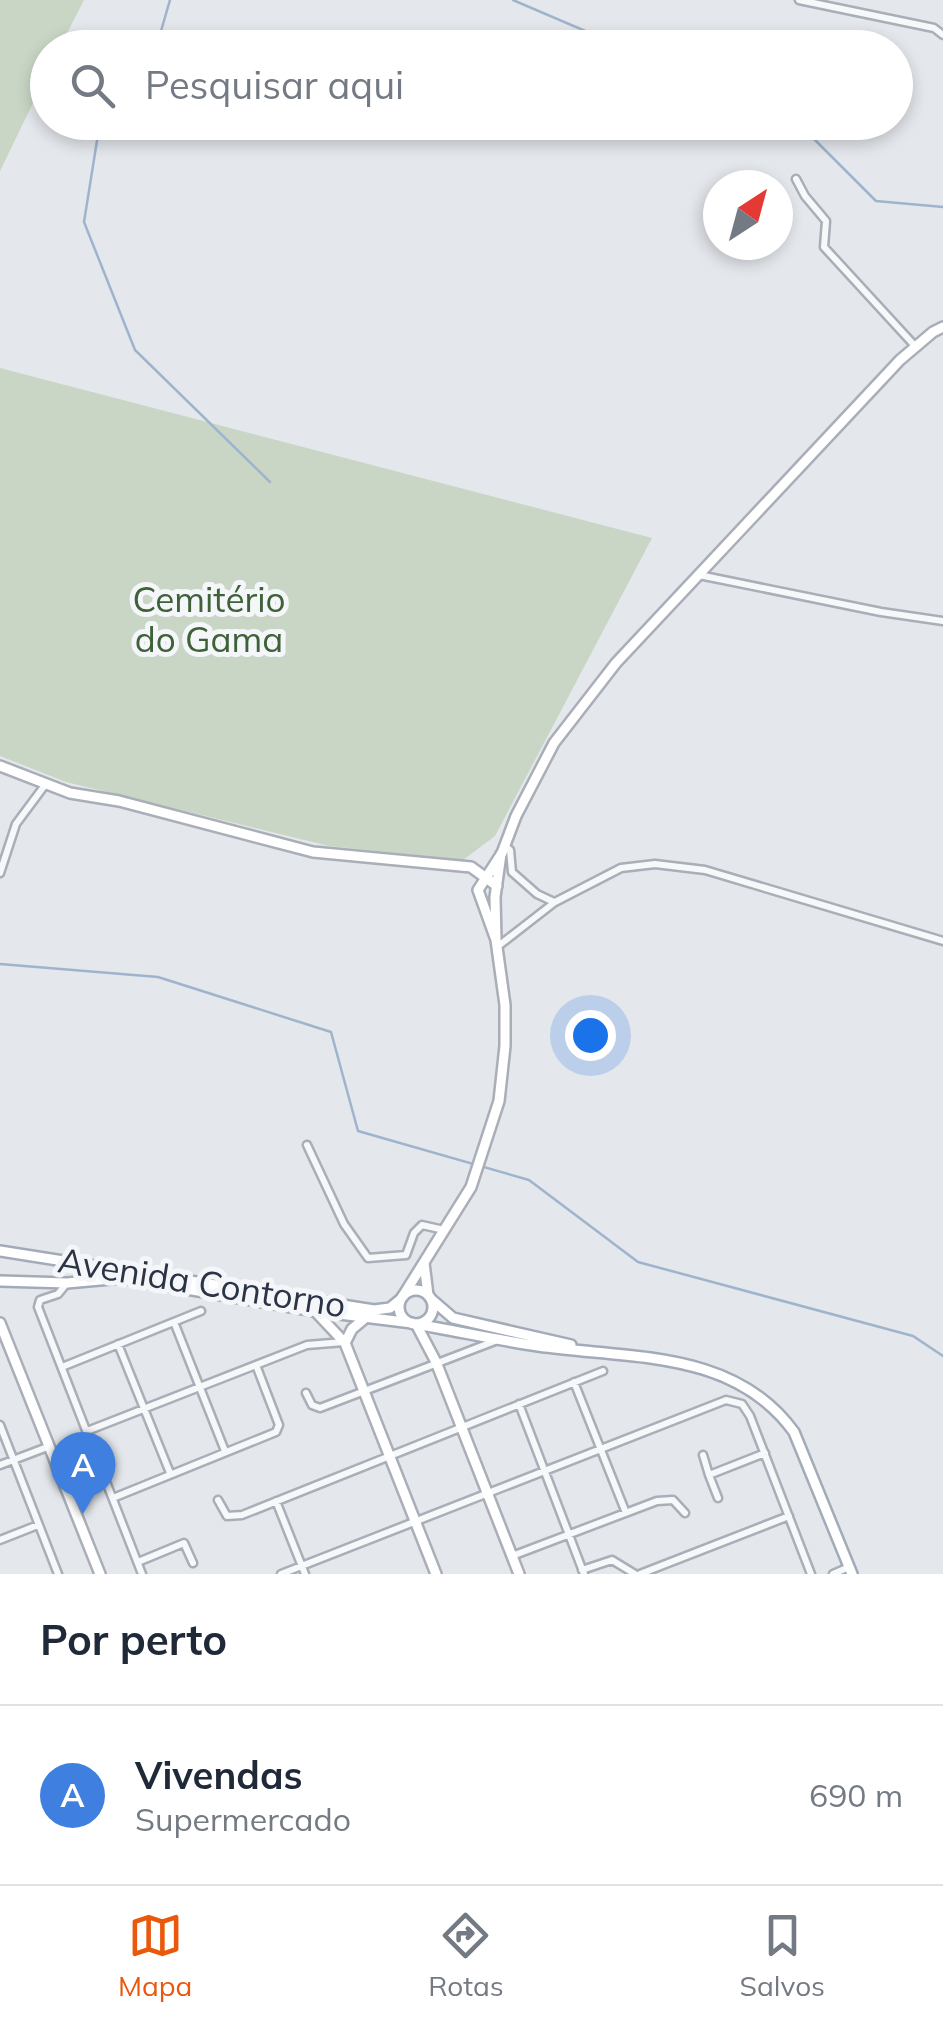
<!DOCTYPE html>
<html lang="pt">
<head>
<meta charset="utf-8">
<style>
	:root { --surface:#fff; --page:#f6f6f7; --text:#1f2937; --muted:#747a83; --line:#e0e1e3; --accent:#ea580c }
	body { margin:0; font-family:Mulish,sans-serif; background:var(--page); color:var(--text) }
	.compass { position:absolute; left:703px; top:170px; width:90px; height:90px; border-radius:50%; background:var(--surface); box-shadow:0 5px 15px #0003; rotate:36deg }
	.you { position:absolute; left:590px; top:1035px; width:35px; height:35px; margin:-25px; border:8px solid #fff; border-radius:50%; background:#1a73e8; box-shadow:0 0 0 15px #1a73e833 }
	.badge { display:grid; place-items:center; width:65px; height:65px; border-radius:50%; background:var(--accent); color:#fff; font-size:32px; font-weight:700 }
	.pin { position:absolute; translate:-50% -82px; filter:drop-shadow(0 2px 5px #0008) }
	.pin::after { content:''; position:absolute; top:52px; width:35px; height:30px; background:inherit; clip-path:polygon(0 0,100% 0,50% 100%) }
	.list { margin:0; padding:0; list-style:none }
	h2 { display:flex; justify-content:space-between; align-items:center; height:130px; margin:0; padding:0 40px; font-size:42px }
	h2 small { font-size:32px; font-weight:400; color:var(--muted) }
	.list li { display:grid; grid-template-columns:65px 1fr auto; gap:30px; align-items:center; box-sizing:border-box; height:180px; padding:0 40px; border-top:2px solid var(--line) }
	.list b { display:block; font-size:38px; white-space:nowrap }
	.list p { margin:0; font-size:32px; white-space:nowrap; color:var(--muted) }
	.list em { font-size:32px; font-style:normal; color:var(--muted) }
	.icon { flex:none; width:55px; height:55px; fill:none; stroke:currentColor; stroke-width:2; stroke-linecap:round; stroke-linejoin:round }
	.map { position:relative; flex:none; width:943px; height:1574px; overflow:hidden }
	.search { position:absolute; background:var(--surface); box-shadow:0 5px 15px #0003; left:30px; right:30px; top:30px; height:110px; display:flex; align-items:center; gap:25px; box-sizing:border-box; padding:0 35px; border-radius:55px; color:var(--muted); font-size:38px }
	.sheet { height:310px; background:var(--surface) }
	nav { display:flex; justify-content:space-around; align-items:center; box-sizing:border-box; height:140px; border-top:2px solid var(--line); background:var(--surface); font-size:28px; color:var(--muted) }
	nav a { display:grid; justify-items:center; gap:5px }
	nav .on { color:var(--accent) }
	.map>svg:first-child { display:block }
</style>
</head>
<body>
<div class="map">
<svg width="943" height="1574" viewBox="0 0 943 1574">
	<rect width="100%" height="100%" fill="#e4e7ec"/>
	<!-- green -->
	<path fill="#c9d6c5" d="M0,0h84l-24,47 -12,1 -1,26 -47,97z
		M0,368l652,170 -157,298 -32,24 -134,-14 -263,-64 -66,-26z"/>
	<g fill="none" stroke-linecap="round" stroke-linejoin="round">
		<!-- stream -->
		<path stroke="#9fb4cc" stroke-width="2.5" d="M513,0l112,48
			M148,48l13,-17 9,-31
			M100,122l-16,100 51,128 135,132
			M797,122l79,79 67,6
			M0,964l158,13 173,55 27,99 171,49 109,82 275,74 30,20"/>
		<defs>
			<path id="street" d="M799,0l135,28 9,7
				M796,179l9,17 21,25 -2,26 91,99
				M699,575l182,37 62,9
				M505,846l5,4 2,22 25,22 17,8
				M0,873l16,-49 29,-39
				M497,947l58,-45 66,-34 34,-4 50,6 238,71
				M307,1145l37,79 24,34 38,-3 8,-22 8,-8 22,5
				M67,1283l-9,11 -18,6 -2,7 104,267
				M174,1322l51,129
				M118,1344l52,129
				M62,1367l139,-56
				M574,1382l52,131
				M306,1393l6,12 8,3 175,-67
				M519,1404l65,170
				M0,1425l58,149
				M87,1431l220,-86 37,-3
				M703,1455l6,20 56,-22
				M0,1465l50,-19
				M709,1475l9,23
				M113,1498l163,-66 3,-7 -23,-60
				M218,1500l9,16 15,-1 361,-144
				M276,1501l29,73
				M0,1540l38,-15
				M512,1556l145,-55 16,-1 12,13
				M138,1562l46,-19 9,20
				M582,1570l30,-10 23,14
				M281,1574l445,-174 16,4 8,12 61,158
				M640,1574l149,-58
				M833,1574l16,-7"/>
			<path id="secondary" d="M0,766l70,27 49,8 194,51 158,15 26,19
				M496,940l-18,-50 24,-37 14,-37 38,-73 62,-80 284,-303 33,-28 10,-5
				M424,1263l4,32
				M403,1296l68,-109 28,-86 6,-55v-41l-9,-65 -1,-43 6,-43
				M315,1311l30,32 91,231
				M0,1323l100,251
				M416,1324l20,38 83,212
				M345,1343l7,-14 12,-10"/>
			<path id="primary" d="M0,1251l374,59 16,-2 11,-9
				M0,1281l67,2 55,-5 193,33 97,12
				M399 1307a17 17 0 1 1 34 0a17 17 0 1 1-34 0Z
				M431,1299l22,19 118,27
				M416,1324c41,7 81,16 122,22 92,13 196,3 256,86l58,142"/>
		</defs>
		<!-- street casing -->
		<use href="#street" stroke="#a9aeb7" stroke-width="11"/>
		<!-- secondary casing -->
		<use href="#secondary" stroke="#a9aeb7" stroke-width="14"/>
		<!-- primary casing -->
		<use href="#primary" stroke="#a3abb8" stroke-width="14"/>
		<!-- street -->
		<use href="#street" stroke="#f7f8fa" stroke-width="6"/>
		<!-- secondary -->
		<use href="#secondary" stroke="#fff" stroke-width="9"/>
		<!-- primary -->
		<use href="#primary" stroke="#fff" stroke-width="9"/>
	</g>
	<g text-anchor="middle" dominant-baseline="central" stroke-width="10" stroke-linejoin="round" paint-order="stroke">
		<!-- park labels -->
		<g font-size="35" fill="#3f6138" stroke="#f4f6f9">
			<text x="209" y="599">Cemitério<tspan x="209" dy="40">do Gama</tspan></text>
		</g>
		<!-- street labels -->
		<g font-size="35" fill="#2b3445" stroke="#f4f6f9">
			<text transform="translate(202 1282) rotate(9)">Avenida Contorno</text>
		</g>
	</g>
</svg>
<svg class="compass" viewBox="-18 -18 36 36"><path d="M0-13l5 13h-10z" fill="#e53935"/><path d="M0 13l5-13h-10z" fill="#747a83"/></svg>
<div class="you"></div>
<div class="pin badge" style="left:83px;top:1514px;background:#3f7fe0">A</div>
<div class="search"><svg class="icon" aria-label="search" viewBox="0 0 24 24"><circle cx="10" cy="10" r="6"/><path d="M15 15l6 6"/></svg>Pesquisar aqui</div>
</div>
<section class="sheet">
<h2>Por perto<small></small></h2>
<ul class="list">
<li><span class="badge" style="background:#3f7fe0">A</span><div><b>Vivendas</b><p>Supermercado</p></div><em>690 m</em></li>
</ul>
</section>
<nav>
<a class="on"><svg class="icon" aria-label="map" viewBox="0 0 24 24"><path d="M3 6l6-2 6 2 6-2v14l-6 2-6-2-6 2zM9 4v14M15 6v14"/></svg>Mapa</a>
<a><svg class="icon" aria-label="directions" viewBox="0 0 24 24"><path d="M12 3l9 9-9 9-9-9zM9 14v-3h6M13 9l2 2-2 2"/></svg>Rotas</a>
<a><svg class="icon" aria-label="saved" viewBox="0 0 24 24"><path d="M7 4h10v16l-5-4-5 4z"/></svg>Salvos</a>
</nav>
</body>
</html>
